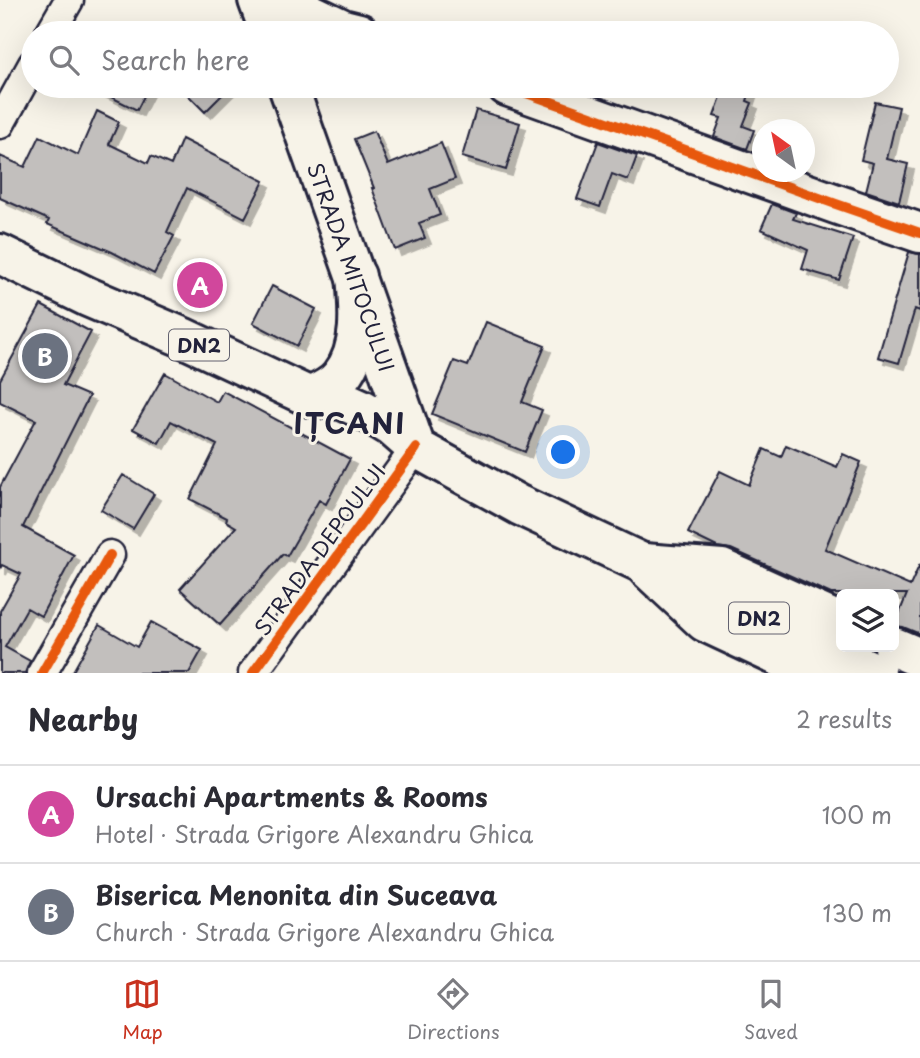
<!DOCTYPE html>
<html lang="en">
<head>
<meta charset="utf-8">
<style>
	:root { --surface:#fff; --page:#f2f2f3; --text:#2b2b33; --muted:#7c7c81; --line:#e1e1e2; --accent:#c8321e }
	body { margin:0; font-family:"Playpen Sans",sans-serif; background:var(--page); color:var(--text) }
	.controls { position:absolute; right:21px; bottom:21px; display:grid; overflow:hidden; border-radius:10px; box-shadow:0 7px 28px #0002 }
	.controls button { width:63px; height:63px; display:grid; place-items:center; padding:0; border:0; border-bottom:2px solid var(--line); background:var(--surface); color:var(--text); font:35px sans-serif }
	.compass { position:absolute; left:752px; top:119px; width:63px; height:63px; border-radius:50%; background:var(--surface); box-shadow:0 7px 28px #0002; rotate:327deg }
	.you { position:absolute; left:564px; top:453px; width:24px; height:24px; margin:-18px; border:5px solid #fff; border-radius:50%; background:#1a73e8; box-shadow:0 0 0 10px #1a73e833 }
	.badge { display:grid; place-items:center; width:46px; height:46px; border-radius:50%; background:var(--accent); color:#fff; font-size:23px; font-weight:700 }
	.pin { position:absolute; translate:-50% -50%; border:4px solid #fff; box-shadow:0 2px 7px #0006 }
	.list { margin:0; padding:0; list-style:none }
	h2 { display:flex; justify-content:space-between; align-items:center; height:91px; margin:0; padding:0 28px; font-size:30px }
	h2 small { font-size:23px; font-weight:400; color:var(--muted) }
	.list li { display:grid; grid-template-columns:46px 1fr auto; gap:21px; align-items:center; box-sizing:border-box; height:98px; padding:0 28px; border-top:2px solid var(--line) }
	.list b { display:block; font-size:26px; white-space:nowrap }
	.list p { margin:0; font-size:23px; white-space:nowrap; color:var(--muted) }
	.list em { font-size:23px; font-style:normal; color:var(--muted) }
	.icon { flex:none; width:38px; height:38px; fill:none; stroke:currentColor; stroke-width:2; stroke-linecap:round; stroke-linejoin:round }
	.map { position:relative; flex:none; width:920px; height:673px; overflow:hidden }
	.search { position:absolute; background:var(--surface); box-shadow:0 7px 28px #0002; left:21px; right:21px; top:21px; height:77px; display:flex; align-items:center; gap:18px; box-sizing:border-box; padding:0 24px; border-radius:38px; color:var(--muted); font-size:26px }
	.sheet { height:287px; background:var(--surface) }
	nav { display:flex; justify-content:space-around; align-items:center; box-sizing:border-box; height:98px; border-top:2px solid var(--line); background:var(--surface); font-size:19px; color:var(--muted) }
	nav a { display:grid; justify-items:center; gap:4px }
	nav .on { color:var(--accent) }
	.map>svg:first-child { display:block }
</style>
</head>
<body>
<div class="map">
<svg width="920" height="673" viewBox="0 0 920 673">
	<defs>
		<filter id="shadow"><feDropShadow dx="6" dy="6" stdDeviation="0" flood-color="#0004"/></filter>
	</defs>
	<rect width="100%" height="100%" fill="#f7f3e8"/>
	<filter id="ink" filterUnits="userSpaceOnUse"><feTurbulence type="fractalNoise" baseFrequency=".0143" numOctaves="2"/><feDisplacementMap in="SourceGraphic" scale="14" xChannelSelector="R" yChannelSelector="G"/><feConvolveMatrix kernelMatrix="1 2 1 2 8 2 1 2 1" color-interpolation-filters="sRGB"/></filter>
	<g filter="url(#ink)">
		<!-- building -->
		<path fill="#c2bfbd" stroke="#22223b" stroke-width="2" filter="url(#shadow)" d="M89,86h60l-12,24z
			M179,86h52l-26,26z
			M725,86h27l-5,15 5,2 -9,23 11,4 -7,19 -33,-12 7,-19 -7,-2z
			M875,102l24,5 -12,52 21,5 -9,38 -33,-11 7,-28 -12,-3z
			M476,110l44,13 -14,47 -44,-13z
			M97,111l22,11 -10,22 39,19 3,-7 20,9 11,-26 82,42 -19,37 -58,-30 -20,44 7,4 -20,38 -42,-22 -65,-28 2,-4 -49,-22v-42l25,11 15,-31 38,19z
			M374,131l14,34 53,-22 14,36 -25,10 10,26 -21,8 6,15 -30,12 -23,-62h2l-20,-49z
			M598,142l39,14 -9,24 -16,-6 -12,33 -23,-8z
			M772,204l24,9 -3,6 60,19 -14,42 -37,-11 6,-19 -47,-21z
			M909,252l11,2v57l-5,-2 -16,54 -21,-6z
			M272,286l44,23 -19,37 -44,-23z
			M41,305l50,27 -28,53 26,11 -66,131 51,28 -33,61 -14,-8 -22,39 25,14 -5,12h-25v-62l21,-37 -19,-9 -2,4v-82l36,-67 -36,-18v-22z
			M486,322l59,24 -23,56 20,8 -17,42 -93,-38 22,-53 14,5z
			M165,373l52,29 6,-11 127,68 -24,45 -7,-4 -32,56 -4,-2 -63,71 -40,-36 56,-62 -10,-6 1,-3 -37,-19 27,-54 -46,-24 -12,22 -26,-14z
			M786,445l51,22 6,-13 18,8 -36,87 85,37 10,-22v70l-17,-7 -9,-1 13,-32h-76l-100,-45 -14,-2 -29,-14 32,-62 29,14 15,-36 17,8z
			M123,475l31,19 -21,35 -32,-19z
			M151,622l51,28 -13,23h-117l27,-48 38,22z"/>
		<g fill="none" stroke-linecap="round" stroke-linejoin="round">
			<defs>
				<path id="street" d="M50,33l19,-33
					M0,124l33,-60
					M42,673l68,-118
					M253,673l163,-225"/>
				<g id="secondary">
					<path d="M258,0l12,33"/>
					<path d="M282,0l61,29 16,4"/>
					<path id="s1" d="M288,86l128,362"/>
					<path d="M507,86l329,118 84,29"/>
					<path d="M644,563l78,6 119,54"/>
					<path d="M648,569l57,53 109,51"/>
					<path d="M894,647l26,11"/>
				</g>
				<path id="primary" d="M0,254l88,43 94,40 128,60 32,3 20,9 30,18 24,21 103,57 357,168
					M310,397c10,-5 24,-11 31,-21 22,-27 18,-68 15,-100"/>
			</defs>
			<!-- street casing -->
			<use href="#street" stroke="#22223b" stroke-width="33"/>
			<!-- secondary casing -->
			<use href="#secondary" stroke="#22223b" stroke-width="44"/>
			<!-- primary casing -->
			<use href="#primary" stroke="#22223b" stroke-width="44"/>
			<!-- street -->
			<use href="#street" stroke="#f7f3e8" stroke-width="28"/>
			<!-- secondary -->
			<use href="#secondary" stroke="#f7f3e8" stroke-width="38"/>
			<!-- primary -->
			<use href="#primary" stroke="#f7f3e8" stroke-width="38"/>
			<defs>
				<path id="cycleway" d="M507,86l329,118 84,29
					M42,673l68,-118
					M253,673l163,-225"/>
			</defs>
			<!-- cycleway casing -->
			<use href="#cycleway" stroke="#f7f3e8" stroke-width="15"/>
			<!-- cycleway -->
			<use href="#cycleway" stroke="#e8590c" stroke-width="10"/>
		</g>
	</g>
	<g text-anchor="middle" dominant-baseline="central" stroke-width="6" stroke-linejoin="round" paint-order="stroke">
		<!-- shield labels -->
		<g fill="#f7f3e8" stroke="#62616f" stroke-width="2">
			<rect x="169" y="329.5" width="60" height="31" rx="5"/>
			<rect x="729" y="602.5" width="60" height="31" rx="5"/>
		</g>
		<g font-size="19" font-weight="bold" fill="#22223b">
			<text x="199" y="345">DN2</text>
			<text x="759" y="618">DN2</text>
		</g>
		<!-- street labels -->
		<g font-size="21" fill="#22223b" stroke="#f7f3e8">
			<text stroke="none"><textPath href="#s1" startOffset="192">STRADA MITOCULUI</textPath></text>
			<text transform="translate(319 549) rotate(-54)">STRADA DEPOULUI</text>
		</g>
		<!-- district labels -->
		<g font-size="28" font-weight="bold" letter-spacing="2" fill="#22223b" stroke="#f7f3e8">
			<text x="350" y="422">IȚCANI</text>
		</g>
	</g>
</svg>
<div class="controls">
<button><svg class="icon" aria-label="layers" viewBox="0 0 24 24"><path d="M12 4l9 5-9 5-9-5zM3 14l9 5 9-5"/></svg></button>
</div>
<svg class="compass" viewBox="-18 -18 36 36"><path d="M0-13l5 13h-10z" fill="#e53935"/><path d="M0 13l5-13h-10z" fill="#7c7c81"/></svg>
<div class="you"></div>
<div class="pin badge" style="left:200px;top:285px;background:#d1479c">A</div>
<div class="pin badge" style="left:45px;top:356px;background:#6b7280">B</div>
<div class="search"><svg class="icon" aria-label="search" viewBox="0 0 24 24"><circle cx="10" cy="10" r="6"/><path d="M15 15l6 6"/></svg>Search here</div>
</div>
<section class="sheet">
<h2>Nearby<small>2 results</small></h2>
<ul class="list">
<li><span class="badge" style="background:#d1479c">A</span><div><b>Ursachi Apartments &amp; Rooms</b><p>Hotel · Strada Grigore Alexandru Ghica</p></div><em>100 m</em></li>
<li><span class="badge" style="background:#6b7280">B</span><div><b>Biserica Menonita din Suceava</b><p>Church · Strada Grigore Alexandru Ghica</p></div><em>130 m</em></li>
</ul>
</section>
<nav>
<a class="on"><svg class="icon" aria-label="map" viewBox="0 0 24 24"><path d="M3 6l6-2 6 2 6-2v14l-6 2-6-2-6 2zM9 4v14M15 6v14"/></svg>Map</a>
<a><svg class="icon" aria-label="directions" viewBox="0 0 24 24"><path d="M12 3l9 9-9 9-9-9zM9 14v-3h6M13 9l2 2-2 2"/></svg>Directions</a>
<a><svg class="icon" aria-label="saved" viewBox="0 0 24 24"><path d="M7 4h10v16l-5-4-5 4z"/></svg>Saved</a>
</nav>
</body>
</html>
